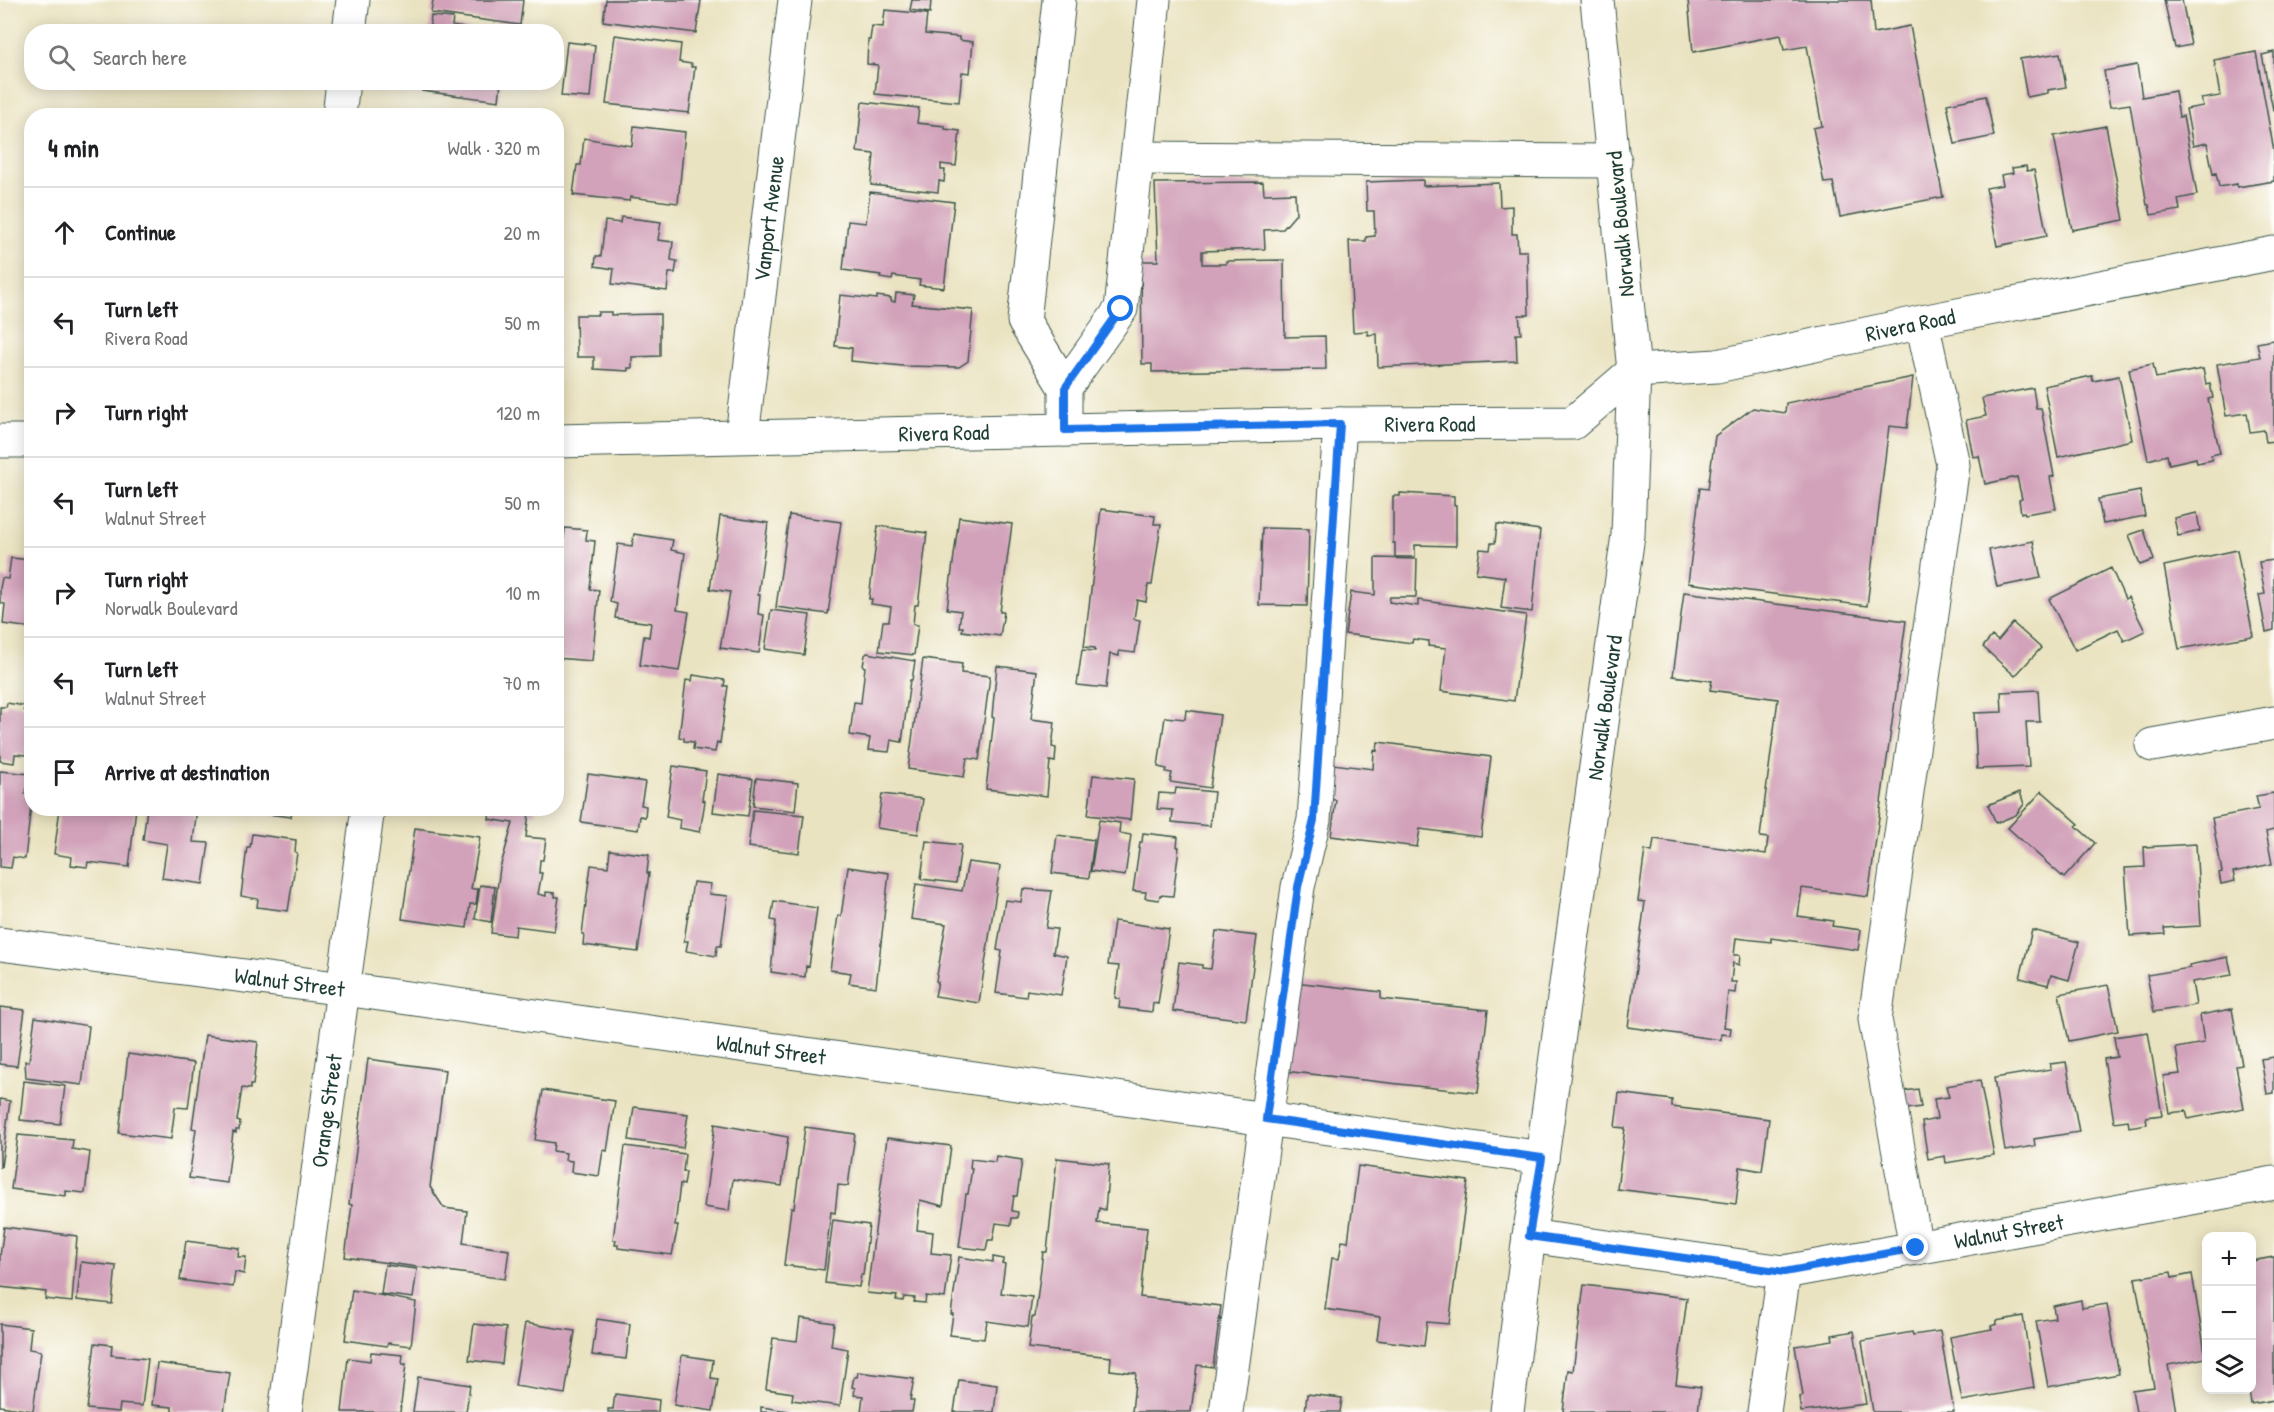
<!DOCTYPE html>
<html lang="en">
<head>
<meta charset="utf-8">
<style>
	:root { --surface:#fff; --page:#f6f6f6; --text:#202124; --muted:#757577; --line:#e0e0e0 }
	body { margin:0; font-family:"Patrick Hand",sans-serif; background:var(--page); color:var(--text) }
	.controls { position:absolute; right:18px; bottom:18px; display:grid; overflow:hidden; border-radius:12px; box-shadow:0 3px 15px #0003 }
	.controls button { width:54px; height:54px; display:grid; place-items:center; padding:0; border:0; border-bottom:2px solid var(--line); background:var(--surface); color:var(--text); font:30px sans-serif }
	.stop { position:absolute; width:18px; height:18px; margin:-14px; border:4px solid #1a73e8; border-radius:50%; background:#fff }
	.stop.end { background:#1a73e8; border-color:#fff; box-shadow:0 2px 6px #0008 }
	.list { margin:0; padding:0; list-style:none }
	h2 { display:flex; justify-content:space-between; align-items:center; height:78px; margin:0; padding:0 24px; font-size:26px }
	h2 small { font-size:20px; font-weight:400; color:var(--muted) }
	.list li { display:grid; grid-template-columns:39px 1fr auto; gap:18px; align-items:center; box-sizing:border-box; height:90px; padding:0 24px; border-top:2px solid var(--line) }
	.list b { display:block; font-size:22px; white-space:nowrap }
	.list p { margin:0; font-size:20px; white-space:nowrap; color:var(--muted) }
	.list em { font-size:20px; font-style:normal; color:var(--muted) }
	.icon { flex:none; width:33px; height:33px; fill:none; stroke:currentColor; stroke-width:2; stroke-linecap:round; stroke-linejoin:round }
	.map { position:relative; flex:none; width:2274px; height:1412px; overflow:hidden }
	.search { position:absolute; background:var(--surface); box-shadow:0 3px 15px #0003; left:24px; top:24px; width:540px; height:66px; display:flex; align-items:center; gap:15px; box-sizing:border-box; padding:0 21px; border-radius:24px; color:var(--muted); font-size:22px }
	.panel { position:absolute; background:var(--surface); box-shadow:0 3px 15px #0003; left:24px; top:108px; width:540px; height:708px; border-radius:24px }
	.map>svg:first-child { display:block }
</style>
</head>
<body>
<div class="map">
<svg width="2274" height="1412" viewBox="0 0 2274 1412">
	<rect width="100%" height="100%" fill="#fdfcf7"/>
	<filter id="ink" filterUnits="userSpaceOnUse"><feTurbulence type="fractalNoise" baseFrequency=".0167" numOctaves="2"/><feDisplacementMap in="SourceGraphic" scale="12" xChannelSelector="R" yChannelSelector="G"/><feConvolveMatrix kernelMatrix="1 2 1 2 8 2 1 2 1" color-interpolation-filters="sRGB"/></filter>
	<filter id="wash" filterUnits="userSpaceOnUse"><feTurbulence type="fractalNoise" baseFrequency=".008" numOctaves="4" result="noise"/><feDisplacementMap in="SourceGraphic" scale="24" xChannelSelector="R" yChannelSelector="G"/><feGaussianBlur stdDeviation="1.35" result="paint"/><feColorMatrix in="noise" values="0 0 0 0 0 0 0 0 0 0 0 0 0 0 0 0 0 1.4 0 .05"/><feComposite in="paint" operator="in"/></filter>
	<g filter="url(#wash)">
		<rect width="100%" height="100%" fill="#eae3c1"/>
		<g id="blocks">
			<!-- building -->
			<path fill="#d2a2ba" d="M433,0h90l-3,25 -89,-12z
				M606,0h95l-5,33 -93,-12z
				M912,0h19l-1,13 -20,-3z
				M1688,0h183l3,33 36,-7 33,171 -103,20 -7,-35 -9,1 -11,-55 9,-2 -15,-80 -23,4 -3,-15 -88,17z
				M2164,0h18l9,45 -16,3z
				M885,10l42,4 -2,20 34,3v3l14,2 -3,31 -8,-1 -3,30 -84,-8 3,-29 -11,-1 1,-24h2l2,-14 11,1z
				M431,16l22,2 -1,8 36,6h-59z
				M615,35l66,9 -2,18 13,2 -1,3h4l-6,46 -83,-9z
				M567,42l28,3 -5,53 -29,-2z
				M2256,52l18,99v30l-37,6v-3l-18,3 -3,-14 -3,1 -6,-31 -14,3 -7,-37 17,-3 -2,-7 19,-3 -6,-36z
				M2274,52v57l-1,1 -11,-55z
				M2060,53l6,34 -18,3v3l-21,4 -7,-38z
				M2137,65l5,32 33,-6 4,26 4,-1 14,79 -19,4 2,11 -29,5 -2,-10h-2l-17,-101 -20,3 -6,-36z
				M423,82h78l-2,19 -77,-10z
				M1986,96l8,40 -39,8 -8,-40z
				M862,102l57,6 -2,15 28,3v3l15,2 -4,35 -15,-2v6h4l-1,12 -5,-1 -1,11 -67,-7 3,-31 -17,-2z
				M634,126l51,6 -7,71 -48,-6 -1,4 -56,-6 4,-30h4l3,-27 48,8z
				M2106,126l18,94 -52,10 -18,-94z
				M2026,166l1,5 7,-1 13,66 -50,10 -11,-58 17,-3 -2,-10 12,-2 -1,-5z
				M1423,180v6l76,-3 1,24 12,-1v28h5l1,17h9l2,64h-10l2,19h-5l1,27 -139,6 -1,-33 -9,1v-4l-15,1 -4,-91h17v-4l9,-1 -1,-25h-7l-1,-29z
				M1263,182l1,12 31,-1 1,21 -13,15 -19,1 1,19 -63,2v13h24v-3l58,-1 1,77 40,-1 1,33 -174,3v-8h-10l-1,-103h17l-3,-78z
				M870,192l84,10 -10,86 -25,-3 1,-5 -27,-4 -1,4 -12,-2 1,-3 -38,-5 5,-49 18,2z
				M621,217l40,5 -3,18 15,2 -2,18 6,1 -2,12h-6l-2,18 -55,-7 2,-15 -19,-3 1,-10h5l4,-35 15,2z
				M896,293l18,2 -2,9 61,6 -5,51 -9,6 -56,-1 -52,-5 1,-13 -17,-2 5,-51 37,4v-3l14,2v3l4,1z
				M598,312h13v3l49,-1v42l-28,1v11h-4v3l-34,-2v-12h-17l-1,-42h22z
				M2274,340v101l-8,1 -2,-12 -14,2 -3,-19 -21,3 -9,-52 43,-7 -3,-14z
				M2153,364l3,14 47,-9 3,15 4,-1 3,15 -5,1 12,54 -9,2 1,5 -15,3 -1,-5 -27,6 -2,-9 -19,5 -19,-91z
				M2092,376l1,5 26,-5 13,64 -74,17 -14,-71z
				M1913,377l-6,51 -18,-2 -22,180 -179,-23 12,-95 8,1 7,-53 38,-28 32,5 1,-10z
				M2033,388l3,20h5l13,68 -4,1 6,32 -31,5 -1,-2 -3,1 -2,-13 3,-1 -5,-22 -32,7 -6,-28 -6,1 -7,-37 20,-4 -4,-18z
				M2140,491l5,25 -42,8 -5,-25z
				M1400,493l54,3v9h2v41l-41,-1v12h-20v-14h-2v-47h7z
				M1101,509l54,7 -1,8h7l-9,61h-4l-2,17 -9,-2 -3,19 6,1 -5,33 -16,-2v5l-9,-2 -4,34 -29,-3 5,-35 13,1v-3l-11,-1z
				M2197,513l3,18 -22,5 -4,-18z
				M789,515l52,7 -13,92 -52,-7z
				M720,516l48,7 -10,72h2l-2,19 6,1 -5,38 -39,-5 10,-56 -20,-3z
				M959,517l53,7 -12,88h4l-4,24 -38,-5 1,-4h-4l2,-16 -14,-2z
				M1497,524l43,6 -8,82 -31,-4 4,-31 -29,-4 4,-24 10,1 1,-7h4z
				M878,526l49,7 -9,72h-3l-2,19 5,1 -4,30 -35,-4 4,-30h6l2,-14 -20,-3 1,-5h-3z
				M565,528l22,2 -1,10 9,1 -5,48 9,1 -7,71 -36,-3v-121l8,1z
				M1262,528l47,1 -2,77 -48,-1z
				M2144,530l10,30 -14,5 -11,-30z
				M634,534l39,6 -2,10 14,3 -8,57 12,2 -10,59 -39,-6 4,-29 5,1 2,-14 -36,-5 2,-14 -7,-2 8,-58 14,2z
				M2033,541l8,37 -44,9 -8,-37z
				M2237,550l16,86 -74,13 -15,-83z
				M11,558l21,2v68l-29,-4 2,-20 -5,-1v-15l2,-10 6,1z
				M1375,558l42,1 -1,38h-26l-1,5 29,4v-6l108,15 -12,86 -73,-10 5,-43 -18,-2 1,-5 -16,-2 -1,4 -67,-9 6,-42 24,3z
				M2274,560v70l-8,2 -7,-37 6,-1 -6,-32z
				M2111,568l14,31 3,-2 17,34 -21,10 -6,-12 -43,21 -26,-51z
				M1684,592l222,29 -38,276 -66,-9 -4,28 35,5 -1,5 29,4 -3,20 -87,-12v4l-35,-4 -2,17h6l-1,10 -6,-2 -2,19h5l-1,11 -7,-1 -4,35 7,1 -1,7 -9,-1v6l-93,-13 17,-125 -7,-1 7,-51 7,2 2,-13 112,15 2,-16 -8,-1 18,-138 -68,-9 2,-9 -39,-5z
				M771,610l39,5 -6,40 -39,-6z
				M2013,623l28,25 -26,28 -32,-29 9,-11 6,5z
				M867,653l48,8 -3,19h-2l-8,62 -11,-2 -2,12 -21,-2 2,-12 -20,-3 4,-33 7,1 4,-36 -2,-1 2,-11z
				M923,659l39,5 -1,9 29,3 -11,84 -12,-2 -3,19 -56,-8z
				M997,666l40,5 -6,48 24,3 -3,25 4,1 -1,14 -5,-1 -3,35 -61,-7 8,-71 -2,-1 1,-12z
				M693,675l32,5 -1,6h4l-8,57 -3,-1 -2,10 -22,-3 1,-7 -10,-1v-3l-5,-1 7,-57 6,1z
				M2038,690l2,32h-14l3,45 -52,2 -3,-56 28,-1 -1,-20z
				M7,703l18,3 -1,4 7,2 -5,43 -11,-1 -1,9 -14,-2v-54h6z
				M1186,710l34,5 -10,73 -40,-6 2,-9 -6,-1 1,-3 -9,-2 7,-50 20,2z
				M1378,742l113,15 -10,80 -61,-8 -3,18 -86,-11 5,-36 -15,-2 4,-35 48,6 1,-19 3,1z
				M673,766l33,5 -4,29 3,1 -5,31 -21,-4 1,-8 -14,-3z
				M0,771l30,3 -5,20 7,2 -7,63 -12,-2 -2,11 -11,-1z
				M588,774l57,8 -4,23 5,1 -1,11 -5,-1 -2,14 -57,-8z
				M718,774l35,5 -5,37 -35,-4z
				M1093,775l41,4 -4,41 -42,-5z
				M756,778l42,5 -3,28 -42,-5z
				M1176,788l38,4 -4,34 -38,-4 1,-12 -16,-1 2,-16 16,1z
				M2042,791l37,33 -3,2 19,17 -31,35 -56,-50z
				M2020,792l4,12 -8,11 -20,8 -8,-18z
				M2274,793v37l-8,2 6,32 -39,8 2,9 -14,3 -2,-11 3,-1 -10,-54 47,-9 -3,-13z
				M882,794l41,5 -5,35 -41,-6z
				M60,808h76l-7,59 -41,-5 -1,5 -16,-2 1,-8 -18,-3z
				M147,808h50l-4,34 16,1 -6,41 -41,-6 5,-34 -24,-4z
				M253,808h39l-1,9 -39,-5z
				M490,808h45v6l-6,-1 -3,24 20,2 -3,21h-3l-1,13h3l-4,21 8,2v-4l9,1v4h4l-5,34 -38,-5 -1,10 -24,-3 9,-65 13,-45 -24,-4z
				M753,810l51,5 -5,38 -51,-6z
				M1099,820l21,3 -1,10 12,2 -6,41 -34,-5z
				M415,828l65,9 -9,52h7l-2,15h-6l-3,24 -65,-9z
				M1143,833l35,4 -1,10h2l-6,49 -13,-1 -1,5 -14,-2 1,-6 -13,-1 7,-49h2z
				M252,834l44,6 -1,12 2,1 -9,58 -31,-4 1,-8 -17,-3 6,-49h3z
				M1057,835l37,5 -5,38 -37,-5z
				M926,841l35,4 -5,38 -35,-4z
				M2196,844l5,82 -37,2 1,6 -35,2 -5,-68 20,-1 -1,-20z
				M610,850l39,5 -2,18h2l-11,79 -55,-7 1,-11h-2l9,-69 17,2z
				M968,862l32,4 -21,137 -44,-7 3,-14 -2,-1 10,-57 -35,-5 5,-35 46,7z
				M848,867l41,6 -13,114 -27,-4 2,-10 -21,-3 8,-54h3z
				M693,882l18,2 -2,10 19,2 -7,50h-4l-1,10 -30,-5 2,-10h-4z
				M480,885l15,2 -4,35 -16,-3z
				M1023,889l29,2 -6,37 11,1 -4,24 14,3 -6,39 -34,-5 -1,7 -30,-4 6,-42 -5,-1 8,-50 16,2z
				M774,901l43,7 -8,59 -3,-1 -1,11 -34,-5 5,-51 -5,-1z
				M1114,921l55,8 -11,75 -5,-1 -1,9 -33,-4 1,-9 -5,-1 4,-32 -11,-1z
				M2032,930l47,12 -10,38 -18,-5 -3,10 -28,-7z
				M1216,931l41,5 -11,84 -73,-9 6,-49 23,3v3l9,1z
				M2228,957l4,18 -40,7 4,23 -42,7 -7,-37 43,-7 -1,-3z
				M1294,982l87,10v7l107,11 -10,83 -194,-22z
				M2108,985l10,46 -49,10 -10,-47z
				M0,1007l25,3 -8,56 -17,-2z
				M2232,1009l10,56 -6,1 8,42 -56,11 -2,-8 -17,2 -6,-37 17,-2 -4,-26 28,-5 -4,-28z
				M35,1017l54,9 -7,59 -56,-7 -1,-17h4z
				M2148,1032l14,83 -16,2 1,7 -18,3 -1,-7 -14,2 -10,-63 13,-2 -3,-20z
				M205,1035l53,7 -5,43h-3v4l-8,-1 -5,33 3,1 -1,8h-3v3l-3,-1 -6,51 -38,-5 7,-49 -4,-1z
				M128,1054l66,9 -6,45 -13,-1 -4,32 -52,-6z
				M2274,1057v36l-7,1 -6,-35z
				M368,1059l77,11 -15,117 14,21 23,3 -4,32 46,7 -4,29 -160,-22 7,-52 -3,-1z
				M2066,1062l13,70 -45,7 1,7 -30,5 -11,-73 57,-9 -1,-5z
				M1980,1080l14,75 -48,8 -1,-7 -17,3 -6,-37 15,-3 -3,-20 15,-2 -3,-11z
				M24,1081l41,5 -5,38 -40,-4z
				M1918,1089l3,18 -14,2 -2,-18z
				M543,1090l72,11 -8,50 -4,-1 -4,26 -28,-4 1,-11 -7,-1 1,-7 -13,-2 1,-8 -19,-3z
				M1619,1093l53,7v7l97,12 -7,52 -22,-4 -4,37 -119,-15 8,-61 -10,-1z
				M0,1099l10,2 -9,66h-1z
				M634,1107l54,7 -5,34 -54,-8z
				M715,1124l73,13 -6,49 -49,-7 -4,32 -25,-4z
				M805,1127l50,7 -7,52 -10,-1 -3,28 -4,-1 -7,58 -40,-5 7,-57h3z
				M18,1135l55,5 -1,9 18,3 -5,41 -19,-2v5l-55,-7z
				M887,1138l64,8 -8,60 -23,-6 -3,30 16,2 -2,21 20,2 -6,43 -19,-2 -1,7 -11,-1 1,-4 -11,-1 -1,4 -7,-1 1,-4 -30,-3z
				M625,1146l60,8 -2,18h3l-2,13 -4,-1 -5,42h3l-6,29 -54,-7v-3h-3l1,-5h-3z
				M996,1156l26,4 -5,36h-3l-1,6 -1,9 6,1 -1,6h-5l-1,7 -15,-2 -3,17h-5l-2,10 -27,-3 7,-53h2l4,-26h-2l1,-9 24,3z
				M1057,1158l52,6 -4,46 -6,-2 -2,15 50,5 -7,69 81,9 -8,61 -16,-2 -6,47h-59l4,-39 -26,-3 1,-13 -83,-9 4,-31h3l8,-65h4z
				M1358,1166l110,15 -19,143 -22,-2 -3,24 -47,-6 3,-23 -55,-8 7,-51 7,1 3,-18 6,1z
				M833,1220l36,5 -6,50h-2l-2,12 -34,-4z
				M4,1227l73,9 -5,66 -27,-3 1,-7 -46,-5v-31z
				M186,1241l53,7 -1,9h8l-2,17 -9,-2 -2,15 -53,-7z
				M959,1257l34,5v-5l11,2 -2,4 3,1 -4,29 31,4 -4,30 -41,-6 -3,18 -34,-4 3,-21h-2z
				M2274,1257v143l-23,4 -2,-14h3v-129z
				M81,1262l35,4 -4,38 -35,-4z
				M385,1265l32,4 -4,29 -32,-4z
				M2171,1272l1,6 20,-4 14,84 -38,7 8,47h-40l-4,-22 22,-3 -19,-109z
				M1584,1285l103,13 -11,86 25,3 -3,25h-135l5,-42 5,1z
				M352,1290l64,12 -5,44 -23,-3 -1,3 -42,-6z
				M2081,1300l1,8 25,-4 12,70 -71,13 -12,-66 19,-3 -2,-12z
				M2023,1316l11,72 -72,13 -12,-64 42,-8 -1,-3 6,-2 -1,-3z
				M800,1318l34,5 -3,23 17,3 -8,57 -48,-6 1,-7 -27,-4 7,-51 24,3z
				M597,1319l33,5 -4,35 -34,-4z
				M525,1323l50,8 -10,63 -50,-8z
				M0,1324l31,4 -2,21 12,2 -8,60 -33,-5z
				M474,1324l32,4 -4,36 -33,-4z
				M1854,1331l12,73 -65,8 -2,-15 4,-1 -8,-50 38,-6 -1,-5z
				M1940,1331l14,81h-81l-11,-71 50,-9 1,3z
				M95,1343l17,2 -1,10 37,4 -6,47 -22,-2 -1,8 -32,-3z
				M371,1352l32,3 -1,9h4l-6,48h-58l6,-54 22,3z
				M682,1355l31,5 -2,18 7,1 -5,32 -39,-6z
				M157,1363l73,10 -6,39h-52v-5l-20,-2z
				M858,1372l56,7 -4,21 4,1 -2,11h-51l2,-16 -9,-1 1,-7 -3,-1 2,-10h3z
				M418,1377l52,8 -4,27h-53z
				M959,1380l38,5 -3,27h-40z
				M615,1394l44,6 -1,12h-50v-3h5z
				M1307,1394l35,4 -2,14h-35z
				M761,1407l28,4v1h-28z"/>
		</g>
	</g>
	<g filter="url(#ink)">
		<use href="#blocks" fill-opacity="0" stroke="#3d5649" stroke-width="1.5"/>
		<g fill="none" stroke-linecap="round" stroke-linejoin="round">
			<defs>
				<g id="minor">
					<path d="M1059,0l-35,321 41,67v42"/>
					<path d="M349,32l4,-32"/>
					<path d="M339,116l4,-34"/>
					<path d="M1137,158l478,3"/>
					<path d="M1065,388l56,-79 33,-309"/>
					<path id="s1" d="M742,436l53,-436"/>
					<path d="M0,441h32"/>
					<path id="s2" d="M556,441l784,-17 233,-1 61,-52 83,-5 205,-44 352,-69"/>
					<path d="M2152,745l122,-22"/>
					<path id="s3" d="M0,944l344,45 1198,169"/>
					<path id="s4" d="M1529,1236l255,36 490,-89"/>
					<path d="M1916,1248l-41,-229 78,-554 -31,-143"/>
					<path id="s5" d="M285,1412l83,-604"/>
					<path d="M1226,1412l72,-525 16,-67 26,-396"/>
					<path d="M1764,1412l20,-140"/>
				</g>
				<g id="major">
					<path id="s6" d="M1507,1412l22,-176 13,-78 86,-623 6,-164 -37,-371"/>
				</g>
			</defs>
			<!-- minor casing -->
			<use href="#minor" stroke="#3d5649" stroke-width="35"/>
			<!-- major casing -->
			<use href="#major" stroke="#3d5649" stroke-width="35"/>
			<!-- minor -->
			<use href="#minor" stroke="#fff" stroke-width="33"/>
			<!-- major -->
			<use href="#major" stroke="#fff" stroke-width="33"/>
		</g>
	</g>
	<g fill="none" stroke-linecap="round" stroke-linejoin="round" filter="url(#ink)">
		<!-- route -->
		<path stroke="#1a73e8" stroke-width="8" d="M1121,309l-56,79v42l275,-6 -26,396 -16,67 -32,232 276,39 -13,78 255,36 132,-24"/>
	</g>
	<g text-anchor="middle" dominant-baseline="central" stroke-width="4.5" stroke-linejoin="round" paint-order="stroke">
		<!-- street labels -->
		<g font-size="22" fill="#1f3d34" stroke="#fdfcf7">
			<text stroke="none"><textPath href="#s1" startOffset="219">Vanport Avenue</textPath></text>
			<text transform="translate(1620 224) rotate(-95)">Norwalk Boulevard</text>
			<text stroke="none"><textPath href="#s2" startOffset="1378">Rivera Road</textPath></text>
			<text stroke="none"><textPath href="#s2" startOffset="874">Rivera Road</textPath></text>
			<text stroke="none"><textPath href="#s2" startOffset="388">Rivera Road</textPath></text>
			<text stroke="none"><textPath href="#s6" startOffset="711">Norwalk Boulevard</textPath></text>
			<text stroke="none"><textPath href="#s3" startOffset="292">Walnut Street</textPath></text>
			<text stroke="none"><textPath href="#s3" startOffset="778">Walnut Street</textPath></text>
			<text stroke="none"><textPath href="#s5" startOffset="304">Orange Street</textPath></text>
			<text stroke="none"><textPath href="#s4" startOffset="486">Walnut Street</textPath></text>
		</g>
	</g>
</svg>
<div class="controls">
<button>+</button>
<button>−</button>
<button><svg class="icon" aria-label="layers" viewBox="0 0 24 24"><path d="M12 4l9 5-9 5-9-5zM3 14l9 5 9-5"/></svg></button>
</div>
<div class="stop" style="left:1121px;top:309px"></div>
<div class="stop end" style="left:1916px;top:1248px"></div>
<div class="search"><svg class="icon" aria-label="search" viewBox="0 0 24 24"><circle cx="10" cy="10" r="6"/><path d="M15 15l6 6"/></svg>Search here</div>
<section class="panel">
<h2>4 min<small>Walk · 320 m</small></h2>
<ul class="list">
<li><svg class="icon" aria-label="ahead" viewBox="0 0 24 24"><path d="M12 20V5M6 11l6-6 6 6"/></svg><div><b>Continue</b></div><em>20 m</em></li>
<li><svg class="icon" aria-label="left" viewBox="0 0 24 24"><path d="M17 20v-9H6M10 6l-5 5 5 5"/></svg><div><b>Turn left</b><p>Rivera Road</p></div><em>50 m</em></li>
<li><svg class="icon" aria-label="right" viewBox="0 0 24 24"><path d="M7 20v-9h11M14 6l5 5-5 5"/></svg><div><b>Turn right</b></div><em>120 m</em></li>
<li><svg class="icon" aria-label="left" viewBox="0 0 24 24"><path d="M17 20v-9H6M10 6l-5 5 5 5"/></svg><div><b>Turn left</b><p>Walnut Street</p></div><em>50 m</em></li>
<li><svg class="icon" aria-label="right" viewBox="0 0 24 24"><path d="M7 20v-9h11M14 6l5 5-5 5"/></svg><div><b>Turn right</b><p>Norwalk Boulevard</p></div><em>10 m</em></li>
<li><svg class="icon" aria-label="left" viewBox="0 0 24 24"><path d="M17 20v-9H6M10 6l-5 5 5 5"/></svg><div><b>Turn left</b><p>Walnut Street</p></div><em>70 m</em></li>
<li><svg class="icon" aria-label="arrive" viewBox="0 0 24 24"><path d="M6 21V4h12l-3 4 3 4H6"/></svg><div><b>Arrive at destination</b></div></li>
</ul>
</section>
</div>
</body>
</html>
